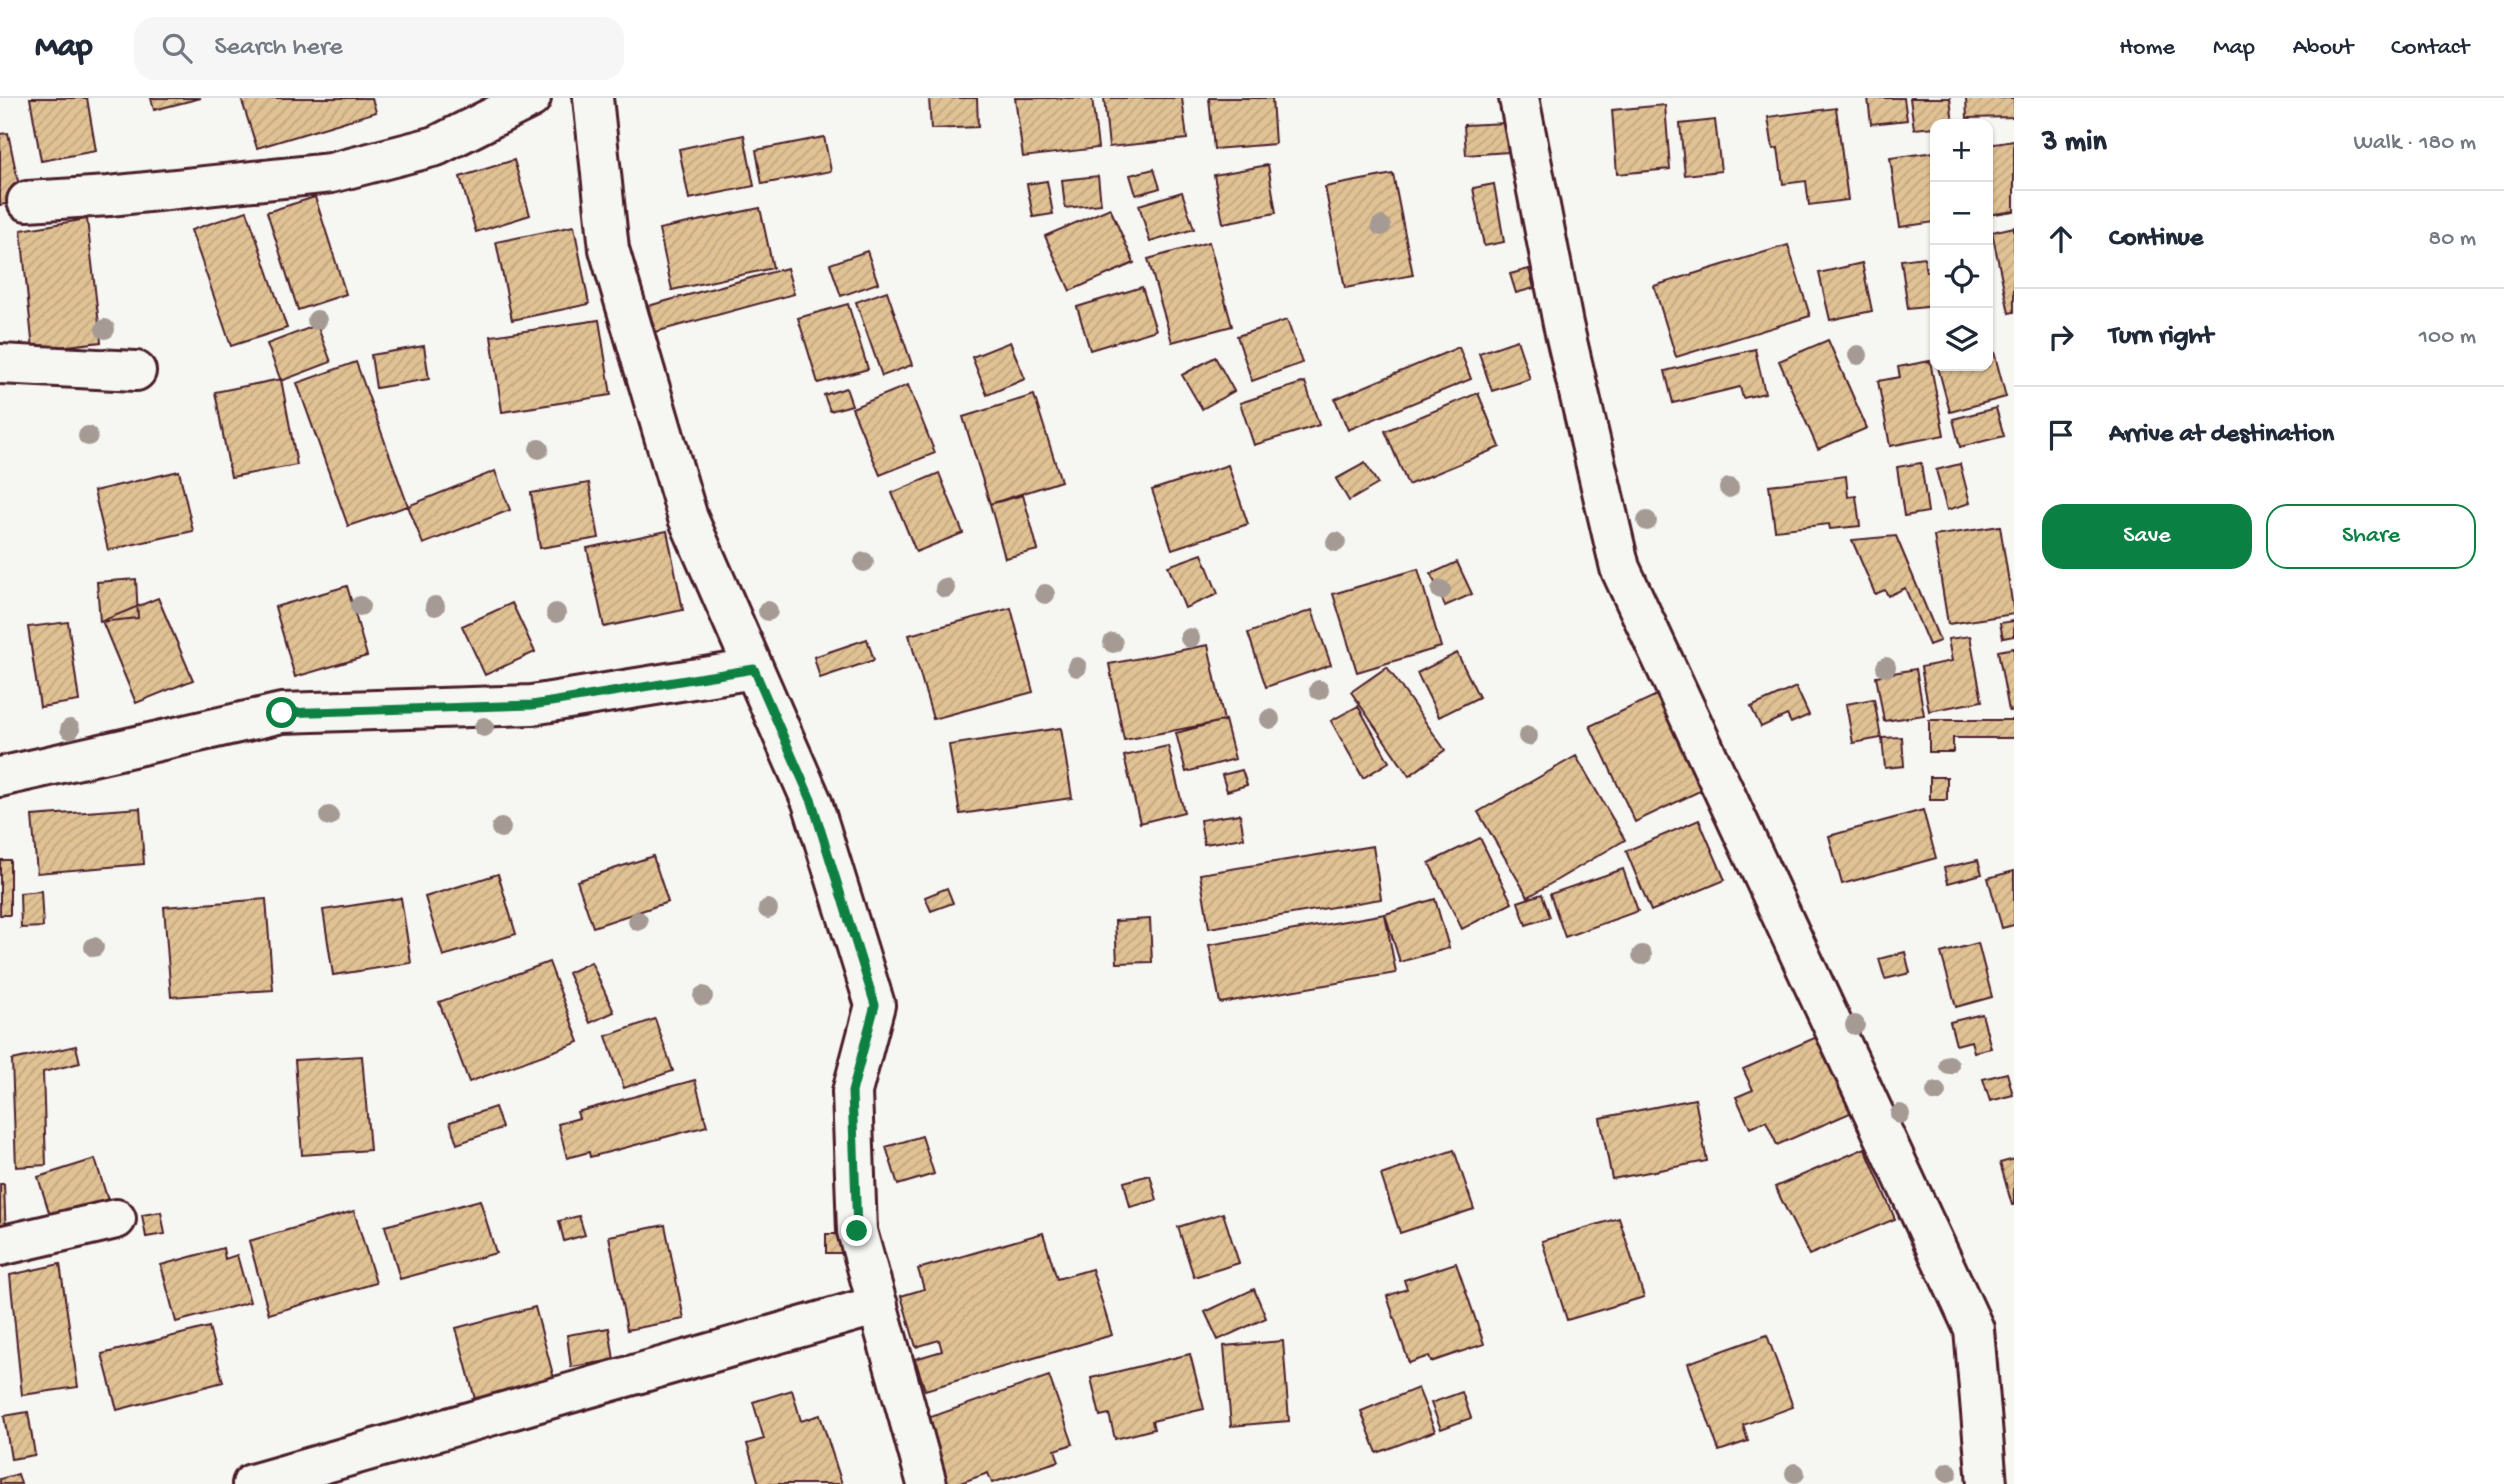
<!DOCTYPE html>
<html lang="en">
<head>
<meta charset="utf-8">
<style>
	:root { --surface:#fff; --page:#f6f6f7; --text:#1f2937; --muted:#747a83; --line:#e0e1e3; --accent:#0b8043 }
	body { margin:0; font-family:"Gochi Hand",sans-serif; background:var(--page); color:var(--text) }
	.controls { position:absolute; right:21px; top:21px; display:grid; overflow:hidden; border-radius:14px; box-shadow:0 2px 5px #0004 }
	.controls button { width:63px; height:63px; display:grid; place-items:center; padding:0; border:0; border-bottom:2px solid var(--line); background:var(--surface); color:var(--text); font:35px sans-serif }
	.stop { position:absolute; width:21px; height:21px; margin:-16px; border:5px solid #0b8043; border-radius:50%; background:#fff }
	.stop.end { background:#0b8043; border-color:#fff; box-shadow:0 2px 7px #0008 }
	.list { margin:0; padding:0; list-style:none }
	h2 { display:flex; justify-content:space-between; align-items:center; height:91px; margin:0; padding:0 28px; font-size:30px }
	h2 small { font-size:23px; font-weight:400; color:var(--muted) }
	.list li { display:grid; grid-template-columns:46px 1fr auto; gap:21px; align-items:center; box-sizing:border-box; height:98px; padding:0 28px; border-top:2px solid var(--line) }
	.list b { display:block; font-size:26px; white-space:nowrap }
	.list em { font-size:23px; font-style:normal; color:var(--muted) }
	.actions { display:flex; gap:14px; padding:21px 28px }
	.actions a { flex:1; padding:16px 0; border:2px solid var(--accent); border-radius:21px; text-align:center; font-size:24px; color:var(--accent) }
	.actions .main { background:var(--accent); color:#fff }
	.icon { flex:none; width:38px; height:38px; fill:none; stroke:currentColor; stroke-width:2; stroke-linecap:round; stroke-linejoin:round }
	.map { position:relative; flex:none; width:2014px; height:1386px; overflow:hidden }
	header { display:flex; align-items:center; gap:42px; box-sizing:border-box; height:98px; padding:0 35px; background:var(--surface); border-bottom:2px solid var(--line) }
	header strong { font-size:33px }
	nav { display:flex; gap:38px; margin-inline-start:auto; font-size:24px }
	.search { width:490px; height:63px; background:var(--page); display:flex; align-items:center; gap:18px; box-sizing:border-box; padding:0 24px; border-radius:21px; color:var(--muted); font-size:26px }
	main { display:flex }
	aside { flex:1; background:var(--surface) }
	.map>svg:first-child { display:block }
</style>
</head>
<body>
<header>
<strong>Map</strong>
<div class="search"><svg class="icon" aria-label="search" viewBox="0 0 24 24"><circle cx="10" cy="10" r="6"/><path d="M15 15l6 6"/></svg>Search here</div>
<nav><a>Home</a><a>Map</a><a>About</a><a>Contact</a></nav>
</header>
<main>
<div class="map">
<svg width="2014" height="1386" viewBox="0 0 2014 1386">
	<defs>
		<pattern id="building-hatch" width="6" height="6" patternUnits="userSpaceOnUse" patternTransform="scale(1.75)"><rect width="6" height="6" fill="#e0c294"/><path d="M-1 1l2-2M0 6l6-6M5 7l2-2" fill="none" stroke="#c2a680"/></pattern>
	</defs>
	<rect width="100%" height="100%" fill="#f6f6f2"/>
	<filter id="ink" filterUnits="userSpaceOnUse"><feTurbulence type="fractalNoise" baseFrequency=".0143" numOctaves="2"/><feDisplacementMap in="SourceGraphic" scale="14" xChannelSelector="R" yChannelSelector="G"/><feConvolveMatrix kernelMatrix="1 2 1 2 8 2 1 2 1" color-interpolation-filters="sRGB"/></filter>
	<g filter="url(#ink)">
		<!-- building -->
		<path fill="url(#building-hatch)" stroke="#4a1f2b" stroke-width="2" d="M30,0h57l9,53 -55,10z
			M151,0h50l-47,12z
			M241,0h131l4,14 -119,36z
			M929,0h48l1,29 -47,2z
			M1015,0h77l6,50 -75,9z
			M1104,0h78l5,41 -78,8z
			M1209,0h63l3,46 -61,5z
			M1868,0h36l3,22 -36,4z
			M1910,0h40l3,26h-18v3l-21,2z
			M1966,0h48v19l-47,1z
			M1665,7l5,64 -53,5 -5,-64z
			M1836,10l12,92 -39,5 -3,-24 -23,3 -5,-36 -5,1 -5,-32z
			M1715,22l6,51 -36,4 -5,-51z
			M1506,25l2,29 -42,3 -2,-30z
			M8,35l14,68 -22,4v-71z
			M744,37l10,51 -65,13 -10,-50z
			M824,39l7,34 -69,13 -6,-34z
			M2014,43v70l-26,4v-70z
			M1935,54v70l-35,5 -10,-69z
			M514,62l16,55 -54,17 -16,-55z
			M1268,67l8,48 -53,10 -9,-48z
			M1154,71l6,19 -24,7 -6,-20z
			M1393,76l20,101 -68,13 -20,-101z
			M1098,78l3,28 -36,4 -3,-28z
			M1047,83l6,33 -20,3 -6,-33z
			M1494,86l10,58 -20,4 -11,-58z
			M1182,94l12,37 -44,13 -11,-37z
			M315,99l31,97 -48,16 -31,-98z
			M760,110l13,60 -101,22 -13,-61z
			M1110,110l24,55 -64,28 -25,-55z
			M247,113l40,117 -56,18 -40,-116z
			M87,121l14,123 -68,8 -12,-120z
			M574,128l15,78 -77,16 -16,-78z
			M2014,129v85l-5,1 -17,-81z
			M1209,144l23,84 -60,16 -24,-83z
			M1788,147l22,71 -134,41 -22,-71z
			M867,153l11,32 -37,13 -11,-32z
			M1924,159l2,15 9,-1v35l-27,3 -7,-49z
			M1862,165l10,48 -42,9 -11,-47z
			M787,170l7,26 -139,38 -7,-26z
			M1529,171l5,19 -18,5 -6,-19z
			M1142,189l14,43 -66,20 -13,-43z
			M887,193l25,74 -30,11 -26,-74z
			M848,206l20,65 -50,14 -20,-65z
			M599,222l12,75 -109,17 -11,-76z
			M1287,222l15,43 -50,18 -15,-45z
			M317,227l14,37 -50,19 -14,-37z
			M1517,242l13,39 -38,12 -13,-38z
			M1828,242l39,88 -49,21 -39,-88z
			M1010,244l15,37 -38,16 -15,-38z
			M424,248l5,33 -53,9 -5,-33z
			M1459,249l12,32 -123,51 -13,-31z
			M1755,251l10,44 -22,5 -3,-11 -67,16 -8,-32z
			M1994,254l12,45 -56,15 -12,-45 50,-1v-12z
			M1215,259l19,34 -32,18 -20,-34z
			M1930,263l14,74 -54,11 -12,-65 22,-4 -2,-10z
			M356,264l52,144 -60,20 -51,-143z
			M281,281l16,86 -66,12 -16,-85z
			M1305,284l14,43 -65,20 -14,-42z
			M908,287l27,68 -55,22 -28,-67z
			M846,290l6,17 -22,6 -6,-16z
			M1478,295l22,54 -92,38 -23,-54z
			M1034,297l27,86 -71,23 -27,-87z
			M1996,310l8,28 -44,11 -7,-28z
			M1365,365l13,21 -29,17 -13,-22z
			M1921,365l7,49 -24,4 -7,-49z
			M1960,366l10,39 -23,7 -11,-40z
			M1228,367l20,59 -76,25 -20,-59z
			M179,373l14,60 -85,19 -14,-59z
			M495,373l15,39 -87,34 -15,-38z
			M939,375l24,60 -47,19 -24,-59z
			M1846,378l2,21 8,-1 4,30 -30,3 -1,-5 -54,6 -6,-45z
			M589,385l10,55 -59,10 -9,-55z
			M1023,397l15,55 -33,8 -15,-54z
			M2000,428l14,88 -66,10 -14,-88z
			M667,433l16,79 -79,17 -17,-79z
			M1896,438l44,105 -11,4 -24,-57 -17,8 -3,-6 -10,4 -23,-54z
			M1202,456l16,40 -33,14 -17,-42z
			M1457,464l15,32 -27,12 -14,-32z
			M1418,471l23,78 -84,25 -24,-78z
			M136,481l2,39 -38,4 -3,-40z
			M347,488l20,70 -72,21 -20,-70z
			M158,500l35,82 -57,23 -34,-82z
			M512,505l23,49 -50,23 -23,-49z
			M1011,510l22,84 -100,27 -24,-84z
			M1312,512l19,55 -65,22 -18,-54z
			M2014,523v15l-11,2 -3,-15z
			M68,524l11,79 -39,6 -12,-80z
			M1970,538l12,65 -53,10 -8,-44 31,-6 -4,-22z
			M867,541l7,21 -54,18 -6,-21z
			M1208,547l16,76 -100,19 -15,-76z
			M2014,550v62l-5,1 -11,-60z
			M1457,555l22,44 -40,20 -22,-44z
			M1387,569l58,83 -36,26 -58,-84z
			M1916,571l8,46 -40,6 -8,-45z
			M1796,589l13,28 -18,8 -4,-8 -26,12 -10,-20z
			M1661,595l45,95 -71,34 -45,-96z
			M1874,601l7,39 -28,5 -7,-39z
			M1358,608l31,56 -26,16 -32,-57z
			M1225,622l10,39 -49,13 -10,-39z
			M1929,622h85v18h-61v14h-24z
			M1061,630l11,70 -112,16 -11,-69z
			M1902,639l2,29 -19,2 -3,-30z
			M1168,648l16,66 -44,11 -16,-67z
			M1576,658l49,84 -97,57 -50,-85z
			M1242,672l5,15 -20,6 -5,-16z
			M1930,679h17v23h-17z
			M140,710l4,56 -107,9 -5,-57z
			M1923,712l13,48 -94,26 -13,-48z
			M1240,716l4,24 -40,6 -4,-24z
			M1699,722l26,60 -74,31 -25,-60z
			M1480,740l32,65 -50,26 -33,-66z
			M1373,748l8,53 -172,29 -9,-54z
			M653,758l15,46 -75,25 -16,-46z
			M0,762h10v55h-10z
			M1978,762l4,14 -34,9 -4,-15z
			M1623,771l15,42 -73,26 -15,-43z
			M2014,773v54l-12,3 -14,-50z
			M498,776l18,60 -73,22 -18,-59z
			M947,790l6,15 -22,8 -6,-14z
			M41,793l2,36 -22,1 -1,-35z
			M1542,796l8,23 -24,8 -8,-23z
			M401,800l10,65 -78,12 -10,-65z
			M266,801l7,91 -102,7 -7,-90z
			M1435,801l14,49 -49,14 -15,-48z
			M1385,816l11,59 -176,30 -11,-58z
			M1150,821l2,43 -35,1 -2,-42z
			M1978,845l14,54 -36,10 -15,-54z
			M1905,854l5,21 -25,6 -6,-20z
			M549,864l30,80 -110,40 -30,-80z
			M591,864l23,50 -24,11 -22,-50z
			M1982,916l9,34 -17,4 -3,-11 -15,4 -6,-23z
			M655,921l18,52 -49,17 -18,-52z
			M1833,932l33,76 -89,39 -11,-24 -16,7 -14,-31 17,-7 -10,-21z
			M76,948l4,17 -37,9 3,93 -30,2 -4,-107z
			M362,958l8,94 -68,5 -7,-95z
			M2007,975l6,22 -23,6 -7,-22z
			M695,982l12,46 -117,31 -1,-5 -22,6 -9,-34 21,-6 -2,-6z
			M1695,1001l12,62 -95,18 -12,-61z
			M495,1009l7,21 -45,16 -7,-22z
			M922,1038l12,38 -36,11 -12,-38z
			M1865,1050l30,71 -86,36 -34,-68z
			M1454,1052l20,59 -74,24 -19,-58z
			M95,1061l16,51 -57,18 -16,-51z
			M2014,1061v46h-2l-12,-42z
			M1150,1077l7,25 -27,7 -6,-25z
			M0,1086h4l2,57 -6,1z
			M480,1102l16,53 -96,26 -15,-53z
			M354,1113l22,72 -107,31 -20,-73z
			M161,1114l4,22 -19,3 -4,-22z
			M1223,1115l16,50 -45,14 -16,-50z
			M579,1118l6,19 -21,6 -5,-20z
			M1619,1120l25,79 -77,23 -25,-79z
			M665,1127l19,94 -57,11 -18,-94z
			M1043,1135l14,46 35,-10 20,66 -187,55 -10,-31 27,-8 -3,-11 -23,7 -15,-51 23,-7 -6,-20z
			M826,1136h15v19h-15z
			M223,1150l2,11 12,-4 13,47 -74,20 -15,-57z
			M1456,1165l28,81 -53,18 -2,-6 -20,7 -22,-67 20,-7 -3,-9z
			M60,1166l18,123 -56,8 -12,-120z
			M1254,1191l12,29 -48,22 -13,-28z
			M535,1209l20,75 -79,21 -20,-75z
			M209,1229l14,55 -106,28 -15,-56z
			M609,1230l5,32 -43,7 -4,-32z
			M1767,1237l26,72 -50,18 5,16 -29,10 -31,-88z
			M1283,1243l6,80 -58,5 -7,-80z
			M1190,1256l14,55 -52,12 2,8 -39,10 -6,-25 -9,2 -9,-38z
			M1049,1278l24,68 -18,6 4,11 -67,22 -4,-10 -31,11h-9l-23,-65z
			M1418,1290l17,43 -58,22 -16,-42z
			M792,1292l9,31 19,-6 22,69h-83l-12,-40 17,-5 -11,-37z
			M1462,1294l9,26 -30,11 -10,-26z
			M28,1314l7,43 -24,4 -7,-43z
			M18,1376l3,10h-21v-5z"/>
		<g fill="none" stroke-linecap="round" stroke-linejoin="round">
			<defs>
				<path id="street" d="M593,0l16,151 79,269 124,284 63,203 -23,87 5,139 70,253
					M27,103l82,-5 222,-23 105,-27 95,-48
					M0,266l136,7
					M0,679l282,-64 250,-8 222,-36
					M0,1148l116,-27
					M252,1386l626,-179"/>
				<path id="secondary" d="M1519,0l44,226 57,244 354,761 13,155"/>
			</defs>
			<!-- street casing -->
			<use href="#street" stroke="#4a1f2b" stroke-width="44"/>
			<!-- secondary casing -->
			<use href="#secondary" stroke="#4a1f2b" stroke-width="44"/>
			<!-- street -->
			<use href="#street" stroke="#f6f6f2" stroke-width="38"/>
			<!-- secondary -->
			<use href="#secondary" stroke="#f6f6f2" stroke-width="38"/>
		</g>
		<!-- trees -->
		<g fill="#a59a94">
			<circle cx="1381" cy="128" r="10"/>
			<circle cx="317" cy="222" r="10"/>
			<circle cx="105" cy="231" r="10"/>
			<circle cx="1858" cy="257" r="10"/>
			<circle cx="88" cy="338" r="10"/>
			<circle cx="539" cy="351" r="10"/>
			<circle cx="1729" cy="390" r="10"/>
			<circle cx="1647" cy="423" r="10"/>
			<circle cx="1336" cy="444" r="10"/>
			<circle cx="864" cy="464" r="10"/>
			<circle cx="945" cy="490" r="10"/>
			<circle cx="1441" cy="492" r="10"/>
			<circle cx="1045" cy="496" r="10"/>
			<circle cx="360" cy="508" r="10"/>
			<circle cx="435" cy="508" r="10"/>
			<circle cx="768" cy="513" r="10"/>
			<circle cx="556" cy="515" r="10"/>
			<circle cx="1190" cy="540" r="10"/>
			<circle cx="1113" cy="545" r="10"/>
			<circle cx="1077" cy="569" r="10"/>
			<circle cx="1886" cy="569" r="10"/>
			<circle cx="1319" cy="592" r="10"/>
			<circle cx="1270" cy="621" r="10"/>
			<circle cx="484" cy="629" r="10"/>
			<circle cx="70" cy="631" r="10"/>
			<circle cx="1528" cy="638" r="10"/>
			<circle cx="329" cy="718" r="10"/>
			<circle cx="501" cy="730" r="10"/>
			<circle cx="768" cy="811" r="10"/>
			<circle cx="638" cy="823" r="10"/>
			<circle cx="94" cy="849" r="10"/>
			<circle cx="1642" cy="857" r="10"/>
			<circle cx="703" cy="898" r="10"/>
			<circle cx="1855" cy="927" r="10"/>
			<circle cx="1949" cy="967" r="10"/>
			<circle cx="1936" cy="994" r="10"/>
			<circle cx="1900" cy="1016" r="10"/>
			<circle cx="1948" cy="1374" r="10"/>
			<circle cx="1795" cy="1375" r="10"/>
		</g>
	</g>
	<g fill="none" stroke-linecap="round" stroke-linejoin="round" filter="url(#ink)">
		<!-- route -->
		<path stroke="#0b8043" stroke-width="9" d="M282,615l250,-8 222,-36 58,133 63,203 -23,87 5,139"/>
	</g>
</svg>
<div class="controls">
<button>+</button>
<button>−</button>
<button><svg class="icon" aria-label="locate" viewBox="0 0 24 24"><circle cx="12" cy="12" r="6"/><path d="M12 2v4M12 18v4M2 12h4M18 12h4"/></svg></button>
<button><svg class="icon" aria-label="layers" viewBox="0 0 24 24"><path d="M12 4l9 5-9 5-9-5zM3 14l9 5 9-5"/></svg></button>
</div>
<div class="stop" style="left:282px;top:615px"></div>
<div class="stop end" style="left:857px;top:1133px"></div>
</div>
<aside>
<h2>3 min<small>Walk · 180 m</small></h2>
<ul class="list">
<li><svg class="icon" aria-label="ahead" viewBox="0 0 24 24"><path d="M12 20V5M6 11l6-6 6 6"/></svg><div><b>Continue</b></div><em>80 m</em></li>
<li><svg class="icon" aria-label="right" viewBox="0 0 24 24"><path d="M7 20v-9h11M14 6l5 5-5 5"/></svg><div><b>Turn right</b></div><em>100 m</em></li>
<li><svg class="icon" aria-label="arrive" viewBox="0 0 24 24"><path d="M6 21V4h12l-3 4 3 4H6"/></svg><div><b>Arrive at destination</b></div></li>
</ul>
<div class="actions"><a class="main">Save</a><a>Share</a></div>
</aside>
</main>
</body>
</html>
